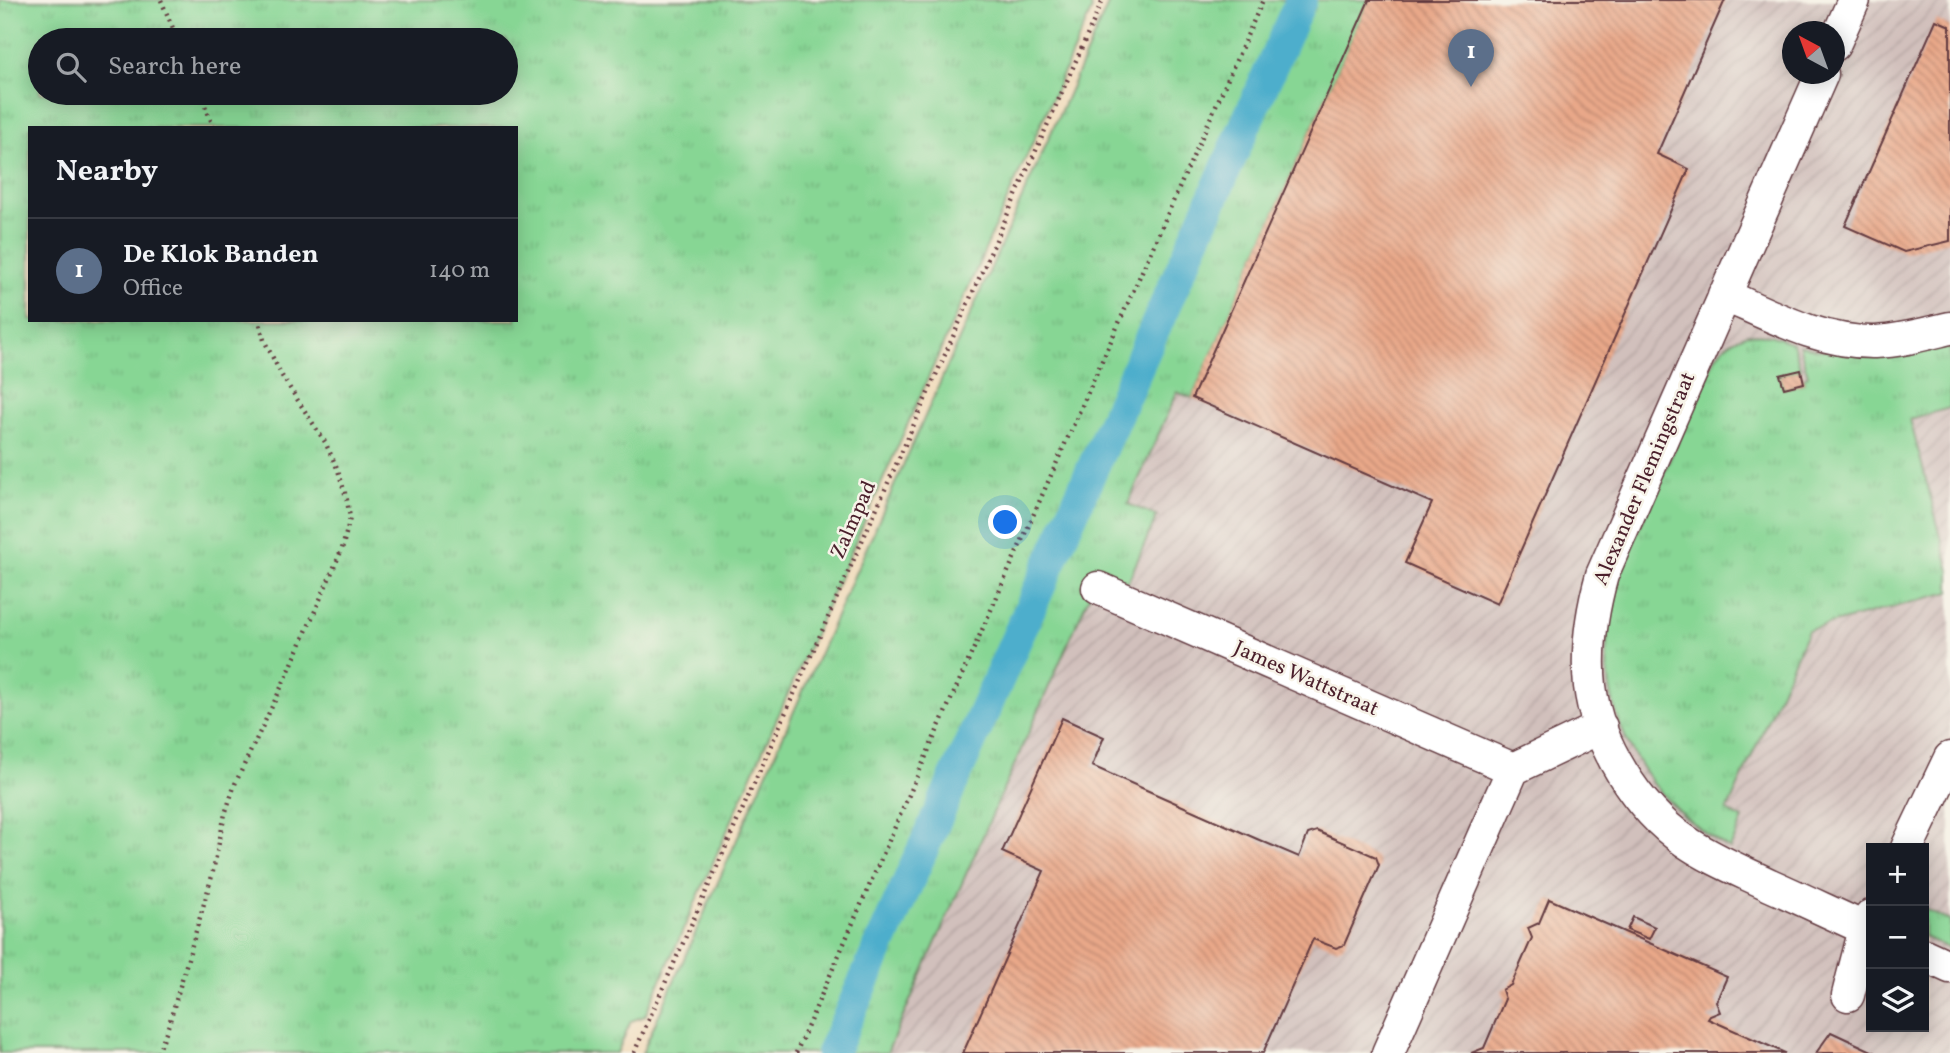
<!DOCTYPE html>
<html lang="en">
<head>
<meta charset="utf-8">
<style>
	:root { --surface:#171b24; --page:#242831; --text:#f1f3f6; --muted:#9ea1a6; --line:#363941; --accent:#2563eb }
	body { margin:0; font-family:Vollkorn,serif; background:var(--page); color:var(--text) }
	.controls { position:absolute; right:21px; bottom:21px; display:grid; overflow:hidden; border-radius:0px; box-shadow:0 4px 18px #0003 }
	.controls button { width:63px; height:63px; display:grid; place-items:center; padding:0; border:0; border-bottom:2px solid var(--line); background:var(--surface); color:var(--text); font:35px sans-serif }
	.compass { position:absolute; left:1782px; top:21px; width:63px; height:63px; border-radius:50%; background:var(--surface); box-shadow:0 4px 18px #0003; rotate:319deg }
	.you { position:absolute; left:1006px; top:523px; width:24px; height:24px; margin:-18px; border:5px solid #fff; border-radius:50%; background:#1a73e8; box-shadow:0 0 0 10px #1a73e833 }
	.badge { display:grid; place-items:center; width:46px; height:46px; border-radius:50%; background:var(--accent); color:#fff; font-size:23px; font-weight:700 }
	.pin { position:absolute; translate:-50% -58px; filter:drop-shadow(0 2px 4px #0008) }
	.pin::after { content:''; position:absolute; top:37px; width:24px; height:21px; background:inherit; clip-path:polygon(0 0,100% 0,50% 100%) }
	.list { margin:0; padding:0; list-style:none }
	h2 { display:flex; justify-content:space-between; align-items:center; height:91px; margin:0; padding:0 28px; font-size:30px }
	h2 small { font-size:23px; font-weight:400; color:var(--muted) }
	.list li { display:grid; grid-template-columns:46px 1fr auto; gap:21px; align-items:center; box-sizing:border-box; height:105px; padding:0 28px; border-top:2px solid var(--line) }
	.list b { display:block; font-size:26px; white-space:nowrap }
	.list p { margin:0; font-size:23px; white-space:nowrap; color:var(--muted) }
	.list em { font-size:23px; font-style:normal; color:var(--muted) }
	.icon { flex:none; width:38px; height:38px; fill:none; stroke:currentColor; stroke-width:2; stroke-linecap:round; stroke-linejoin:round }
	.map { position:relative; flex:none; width:1950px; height:1053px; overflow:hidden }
	.search { position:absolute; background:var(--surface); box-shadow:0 4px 18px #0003; left:28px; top:28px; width:490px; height:77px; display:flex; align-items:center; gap:18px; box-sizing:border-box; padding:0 24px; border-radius:38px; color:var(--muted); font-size:26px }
	.panel { position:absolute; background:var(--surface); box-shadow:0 4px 18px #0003; left:28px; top:126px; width:490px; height:196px; border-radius:0px }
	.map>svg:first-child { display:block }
</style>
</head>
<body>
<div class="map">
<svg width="1950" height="1053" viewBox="0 0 1950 1053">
	<defs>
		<pattern id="industrial-furrows" width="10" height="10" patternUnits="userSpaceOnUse" patternTransform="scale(1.75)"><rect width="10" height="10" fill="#d1c0bc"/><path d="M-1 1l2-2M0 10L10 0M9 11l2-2" fill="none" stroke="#b5a5a2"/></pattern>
		<pattern id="grass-tufts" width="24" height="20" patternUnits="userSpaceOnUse" patternTransform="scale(1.75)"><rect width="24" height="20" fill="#87d694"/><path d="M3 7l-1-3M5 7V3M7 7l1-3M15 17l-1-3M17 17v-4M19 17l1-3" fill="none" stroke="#76b780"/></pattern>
		<pattern id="building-back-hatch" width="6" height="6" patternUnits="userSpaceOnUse" patternTransform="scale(1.75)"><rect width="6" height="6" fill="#e9a889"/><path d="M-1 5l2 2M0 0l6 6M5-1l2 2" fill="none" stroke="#bf8870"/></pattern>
	</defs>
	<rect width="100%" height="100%" fill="#f7f3e8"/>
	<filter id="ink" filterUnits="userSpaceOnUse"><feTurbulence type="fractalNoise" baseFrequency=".0143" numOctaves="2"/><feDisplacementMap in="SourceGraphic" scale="14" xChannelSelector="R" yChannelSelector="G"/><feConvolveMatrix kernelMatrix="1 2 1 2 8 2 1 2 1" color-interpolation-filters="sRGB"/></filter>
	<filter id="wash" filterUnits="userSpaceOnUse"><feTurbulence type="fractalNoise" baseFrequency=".00686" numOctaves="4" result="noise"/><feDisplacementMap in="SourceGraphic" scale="28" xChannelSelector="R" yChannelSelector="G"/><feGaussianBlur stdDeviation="1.57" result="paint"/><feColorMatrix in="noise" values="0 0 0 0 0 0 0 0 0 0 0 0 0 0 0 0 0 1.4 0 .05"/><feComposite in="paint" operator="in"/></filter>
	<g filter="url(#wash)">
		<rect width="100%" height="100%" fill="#f1dcbc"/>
		<!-- industrial -->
		<path fill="url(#industrial-furrows)" fill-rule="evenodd" d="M1343,0h607v1053h-1087zM1792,32h42v42h-42zM1871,848h53v179h-53z"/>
		<!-- grass -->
		<path fill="url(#grass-tufts)" stroke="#687a60" stroke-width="2" fill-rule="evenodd" d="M0,0h1089l3,9 -447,1007 -14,5 -14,32h-617zM506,40v53h-466v-53zM30,128h486v192h-486z
			M1110,0h259l-177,398 -15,-6 -49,112 29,12 -29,66 -28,-11 -213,482h-245z
			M1748,334l22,1 23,8 8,27 -21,5 4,13 20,-5 -1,-5 5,-2 -9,-31 20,5 131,-6v64l-40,11 40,152v21l-142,38 -81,181 16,8 -13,30c-106,-62 -152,-173 -105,-289l90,-202c8,-13 19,-19 33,-24z
			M1924,909l26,12v28l-26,-12z"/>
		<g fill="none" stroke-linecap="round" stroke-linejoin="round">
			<!-- canal -->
			<path stroke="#4daecc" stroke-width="32" d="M832,1053l469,-1053"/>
		</g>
		<g id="blocks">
			<!-- building -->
			<path fill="url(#building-back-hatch)" d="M1369,0h356l-68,154 32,15 -192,435 -92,-41 27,-60 -240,-105z
				M1936,20l14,6v215l-46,11 -59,-26z
				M1801,370l3,13 -20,5 -4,-13z
				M1062,718l42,19 -12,29 165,73 42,18 9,-23 9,-3 59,26 3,8 -35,80 -8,3 -23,-9 -50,114h-300l81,-182 -42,-19z
				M1549,899l178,78 -11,25 4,10 -10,4 -2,3 77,34h-314l13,-5 21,-49 -3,-9 9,-5 21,-47 -4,-10 11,-5z
				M1633,917l22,10 -6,12 -22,-9z
				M1831,1032l45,21h-60z"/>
		</g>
	</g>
	<g filter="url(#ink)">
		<use href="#blocks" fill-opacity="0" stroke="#633b41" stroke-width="2"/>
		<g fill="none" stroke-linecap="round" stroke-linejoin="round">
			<defs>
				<path id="minor" d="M1834,45l20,-45
					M1822,74l-220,501c-10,36 -16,73 -12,111 7,58 47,122 95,155 26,18 56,30 85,44 34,15 67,31 101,46
					M1724,295c48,21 97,48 151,47 25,-1 50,-8 75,-14
					M1098,588l415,181
					M1907,848l43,-90
					M1924,955l26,12
					M1848,995l17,-66 6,-13
					M1388,1053l125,-284 88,-42"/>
			</defs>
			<!-- minor casing -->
			<use href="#minor" stroke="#633b41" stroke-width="35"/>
			<!-- path -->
			<path stroke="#633b41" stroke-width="4.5" stroke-dasharray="2 5" stroke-linecap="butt" d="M161,0l17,40
				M200,93l14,35
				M158,1053l11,-29 43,-148 13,-62 10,-30 53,-111 54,-124 8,-31 -3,-18 -9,-30 -13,-28 -43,-66 -18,-36 -5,-20
				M634,1053l469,-1053
				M796,1053l141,-322 326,-731"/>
			<!-- minor -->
			<use href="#minor" stroke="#fff" stroke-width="32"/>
		</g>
	</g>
	<g text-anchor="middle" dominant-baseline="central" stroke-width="5" stroke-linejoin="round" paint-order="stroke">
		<!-- street labels -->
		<g font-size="21" fill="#4a1f2b" stroke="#f7f3e8">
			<text transform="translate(1645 479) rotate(-67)">Alexander Flemingstraat</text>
			<text transform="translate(854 520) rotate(-66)">Zalmpad</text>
			<text transform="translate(1306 679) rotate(24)">James Wattstraat</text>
		</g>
	</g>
</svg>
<div class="controls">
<button>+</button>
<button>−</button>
<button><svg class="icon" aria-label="layers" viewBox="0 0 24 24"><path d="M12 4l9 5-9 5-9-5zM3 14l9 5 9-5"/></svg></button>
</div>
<svg class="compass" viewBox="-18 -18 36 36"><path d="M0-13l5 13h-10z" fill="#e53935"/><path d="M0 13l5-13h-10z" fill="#9ea1a6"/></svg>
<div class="you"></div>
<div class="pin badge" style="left:1471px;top:87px;background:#5c6f8a">1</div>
<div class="search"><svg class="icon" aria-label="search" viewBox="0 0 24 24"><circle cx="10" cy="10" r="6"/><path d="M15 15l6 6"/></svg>Search here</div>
<section class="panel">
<h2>Nearby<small></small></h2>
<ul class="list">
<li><span class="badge" style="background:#5c6f8a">1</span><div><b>De Klok Banden</b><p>Office</p></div><em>140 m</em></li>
</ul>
</section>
</div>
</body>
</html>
